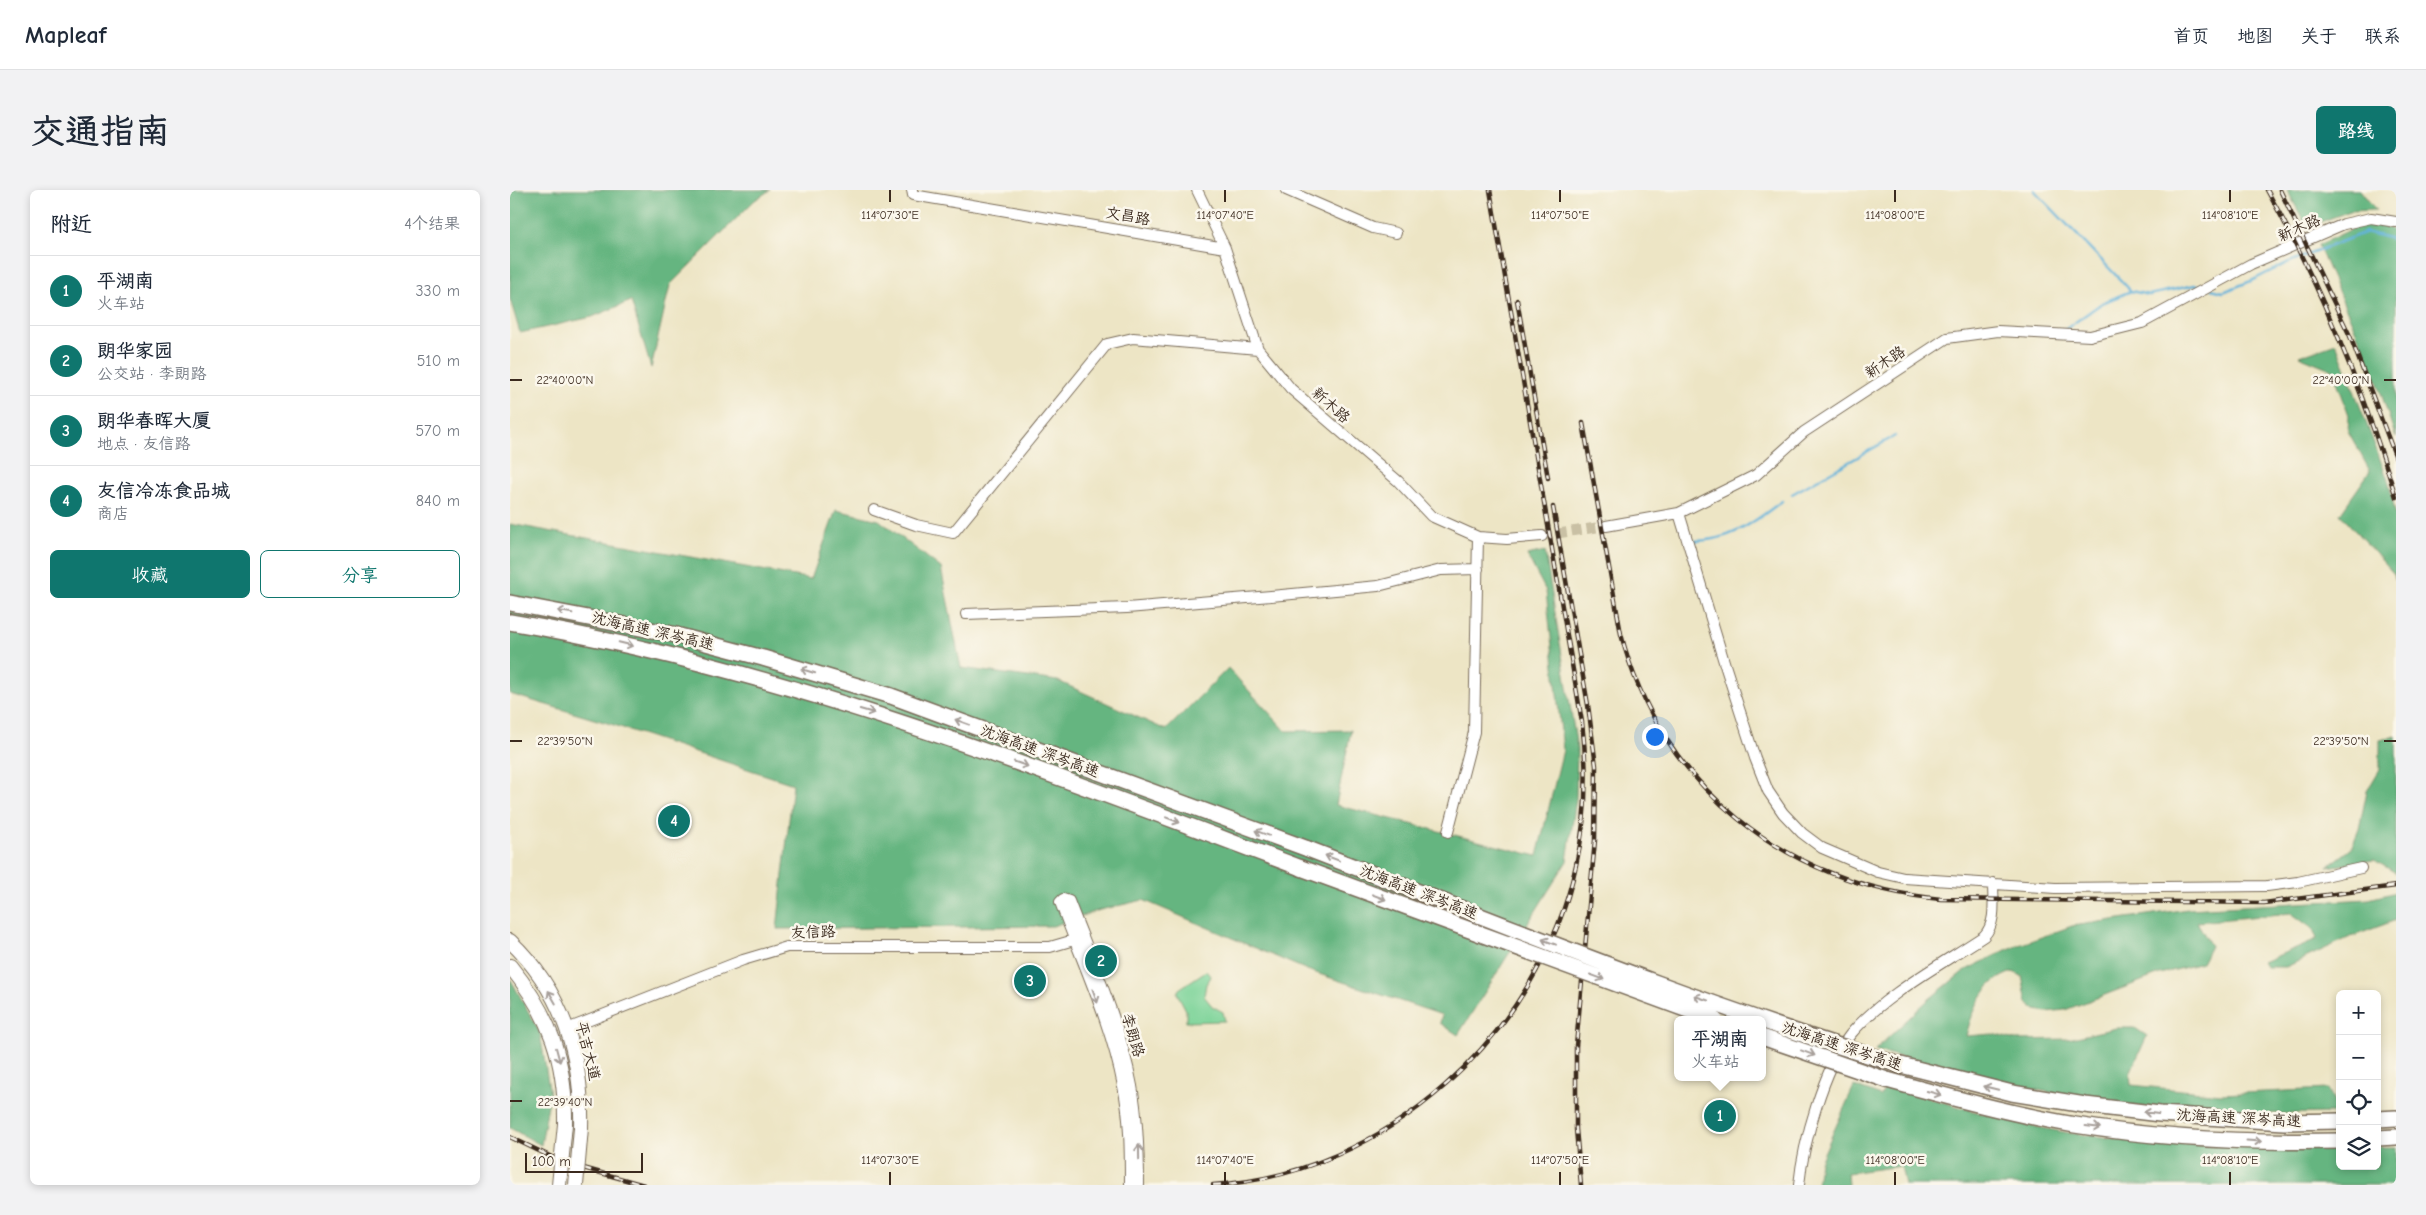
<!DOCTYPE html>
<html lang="zh">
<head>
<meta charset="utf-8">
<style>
	:root { --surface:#fff; --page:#f2f2f3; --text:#1f2937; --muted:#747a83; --line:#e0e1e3; --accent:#0f766e }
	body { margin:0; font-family:"Comic Neue","LXGW WenKai TC",sans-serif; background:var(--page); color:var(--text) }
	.controls { position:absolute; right:15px; bottom:15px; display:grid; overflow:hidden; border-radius:8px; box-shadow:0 2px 8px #0003 }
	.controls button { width:45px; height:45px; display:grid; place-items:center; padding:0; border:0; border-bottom:1px solid var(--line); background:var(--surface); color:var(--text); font:25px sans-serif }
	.scale { position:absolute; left:15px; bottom:12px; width:118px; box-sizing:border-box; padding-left:5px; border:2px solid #3b2a1e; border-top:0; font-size:14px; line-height:18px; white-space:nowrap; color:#3b2a1e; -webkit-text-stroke:4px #fbf7ec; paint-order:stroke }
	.you { position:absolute; left:1144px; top:546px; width:18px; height:18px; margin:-12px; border:4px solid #fff; border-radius:50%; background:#1a73e8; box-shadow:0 0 0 8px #1a73e833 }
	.badge { display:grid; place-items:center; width:32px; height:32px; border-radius:50%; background:var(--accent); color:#fff; font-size:16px; font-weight:700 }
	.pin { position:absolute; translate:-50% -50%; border:2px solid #fff; box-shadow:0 1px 5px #0006 }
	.popup { position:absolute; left:1164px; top:826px; width:92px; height:65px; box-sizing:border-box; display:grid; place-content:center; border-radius:8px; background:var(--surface); filter:drop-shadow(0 1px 4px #0005); font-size:16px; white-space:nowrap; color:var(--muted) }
	.popup b { font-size:19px; color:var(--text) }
	.popup::after { content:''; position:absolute; left:50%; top:100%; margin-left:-10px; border:10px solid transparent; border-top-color:var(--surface) }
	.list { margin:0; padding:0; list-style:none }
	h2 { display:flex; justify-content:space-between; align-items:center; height:65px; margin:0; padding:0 20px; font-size:21px }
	h2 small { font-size:16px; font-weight:400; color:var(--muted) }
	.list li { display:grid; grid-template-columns:32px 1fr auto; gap:15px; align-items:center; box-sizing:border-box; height:70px; padding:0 20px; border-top:1px solid var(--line) }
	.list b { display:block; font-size:19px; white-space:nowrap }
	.list p { margin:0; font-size:16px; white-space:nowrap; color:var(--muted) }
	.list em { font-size:16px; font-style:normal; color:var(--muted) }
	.actions { display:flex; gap:10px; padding:15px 20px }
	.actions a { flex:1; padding:11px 0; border:1px solid var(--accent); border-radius:8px; text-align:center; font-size:18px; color:var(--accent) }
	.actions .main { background:var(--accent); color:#fff }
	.icon { flex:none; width:28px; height:28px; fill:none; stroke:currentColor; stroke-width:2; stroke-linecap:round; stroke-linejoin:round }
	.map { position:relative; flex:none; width:1886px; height:995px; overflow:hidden; border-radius:8px }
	header { display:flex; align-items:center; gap:30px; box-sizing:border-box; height:70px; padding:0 25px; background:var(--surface); border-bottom:1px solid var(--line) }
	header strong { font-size:24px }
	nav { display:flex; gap:28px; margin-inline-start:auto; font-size:18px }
	.intro { display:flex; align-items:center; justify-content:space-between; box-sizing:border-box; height:120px; padding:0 30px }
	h1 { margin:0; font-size:35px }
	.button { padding:12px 22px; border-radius:8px; background:var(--accent); color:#fff; font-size:18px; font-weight:700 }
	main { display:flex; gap:30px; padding:0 30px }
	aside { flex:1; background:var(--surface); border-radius:8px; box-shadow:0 2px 8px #0003 }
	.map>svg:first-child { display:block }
</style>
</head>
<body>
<header>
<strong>Mapleaf</strong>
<nav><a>首页</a><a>地图</a><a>关于</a><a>联系</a></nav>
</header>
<div class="intro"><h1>交通指南</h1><a class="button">路线</a></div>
<main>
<aside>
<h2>附近<small>4个结果</small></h2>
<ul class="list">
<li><span class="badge">1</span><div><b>平湖南</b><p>火车站</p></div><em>330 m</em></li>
<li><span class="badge">2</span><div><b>朗华家园</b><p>公交站 · 李朗路</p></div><em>510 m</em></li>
<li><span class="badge">3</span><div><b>朗华春晖大厦</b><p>地点 · 友信路</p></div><em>570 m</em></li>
<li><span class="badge">4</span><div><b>友信冷冻食品城</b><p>商店</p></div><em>840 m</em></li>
</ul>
<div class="actions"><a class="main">收藏</a><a>分享</a></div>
</aside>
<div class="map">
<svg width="1886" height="995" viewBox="0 0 1886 995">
	<rect width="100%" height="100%" fill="#fbf7ec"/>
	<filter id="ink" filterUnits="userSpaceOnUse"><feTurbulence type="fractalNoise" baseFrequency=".02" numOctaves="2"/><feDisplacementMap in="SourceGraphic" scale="10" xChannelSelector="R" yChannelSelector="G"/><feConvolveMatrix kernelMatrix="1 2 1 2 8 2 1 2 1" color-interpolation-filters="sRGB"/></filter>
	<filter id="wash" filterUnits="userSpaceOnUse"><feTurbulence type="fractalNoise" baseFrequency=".0096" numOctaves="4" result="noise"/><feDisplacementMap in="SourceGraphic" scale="20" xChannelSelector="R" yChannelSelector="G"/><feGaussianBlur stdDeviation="1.12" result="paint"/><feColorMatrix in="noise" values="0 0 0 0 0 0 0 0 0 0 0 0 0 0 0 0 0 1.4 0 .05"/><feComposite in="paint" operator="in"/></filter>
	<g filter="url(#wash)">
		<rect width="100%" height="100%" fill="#ede5c5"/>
		<!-- green -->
		<path fill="#7cd398" stroke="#5c7e5b" d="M696,781l5,6 -5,7 -2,12 8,10 11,6 2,9 -39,1v-12l-9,-17 2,-4z"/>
		<!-- forest -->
		<path fill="#65b580" stroke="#50704f" d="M0,0h260l-15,10 -85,85 -19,83 -20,-67 -39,16 -72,16 -10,-34z
			M1777,0h73l16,20 -26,1 -43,16z
			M1872,35l14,7v206l-21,-63 -57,-130 38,-18z
			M1826,153l53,140 7,34v67l-2,-10 -54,-60 30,-43 -22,-40 1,-16 -16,-45 -34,-14z
			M326,320l43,10 62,48 20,100 97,13 108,49 62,-62 58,63 65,-1 -15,75 201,51 26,-106 -17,-159 -19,-36 18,-4 32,197 -1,51 -9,62 -109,174 -18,-12 2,-8 -135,-45 -164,-70 -43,10 -47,16 -276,3 16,-145 -179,-59 -104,-31v-170l301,55z
			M1886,546v137l-22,-13 -47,7 24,-18 8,-20 8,-38 13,-22v-29z
			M1886,702v28l-48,18 -62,29h-20l-3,-5 54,-23 -4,-10 -22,-16 -94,9 14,24 -9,17 -42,11 -95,36 -19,2 -10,-2 -9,-7 -5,-27 -9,-4c-29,8 -40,37 -47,64l27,-2 22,6 53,-1 48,-11h19l12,8 -17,37 1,12 90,9 107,-5 12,24c-68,1 -137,1 -205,-7 -89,-11 -174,-32 -260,-56l53,-50 36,-29 44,-22 64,-23 116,-17 181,-10z
			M0,788l30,55 10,61 -9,51 -31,-17z
			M1376,895c65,19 132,42 199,50 85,11 170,11 255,13v18h37v-19h19v38h-491l-4,-19 -54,7 1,12h-31l3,-23 34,-76 27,10z"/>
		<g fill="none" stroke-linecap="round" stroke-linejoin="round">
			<!-- stream -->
			<path stroke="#5eb1d9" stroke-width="2.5" d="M1524,0l97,101 18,4 46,-10 7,1
				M1702,99l11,3 28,-11 36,-18 79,-31 30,8
				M1553,141l39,-28 29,-12
				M1282,304l103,-58
				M1185,351c38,-1 57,-18 87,-40"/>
		</g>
	</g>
	<g filter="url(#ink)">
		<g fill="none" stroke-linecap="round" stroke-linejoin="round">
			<!-- minor-tunnel -->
			<path stroke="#c9c0a4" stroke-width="10" stroke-dasharray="10 5" stroke-linecap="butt" d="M1032,346l64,-10"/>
			<defs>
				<path id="minor" d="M402,0l1,5 312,53
					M687,0l28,58 33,101 33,40 107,92 33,35 47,21 29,2 35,-3
					M776,0l87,38 23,5
					M364,320l42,15 37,8 154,-189 26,-6 125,11
					M1169,323l46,152 30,93 13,33 15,22 19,20 20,15 56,24 26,6 151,10 212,-2 31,-4 63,-14
					M1096,336l73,-13 77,-38 48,-43 143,-94 51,-7 92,5 52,-13 109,-59 93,-40 27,-6 25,4
					M456,424l161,-6 144,-12 107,-10 63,-16 37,-1
					M938,642l26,-100 4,-195
					M57,839l176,-69 44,-13h263l24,-7
					M620,995c0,-33 0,-67 -7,-99 -12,-63 -41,-124 -63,-184l3,-3 6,2c23,60 51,121 63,185 6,33 7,66 7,99
					M1289,995c4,-42 25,-117 51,-150 32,-39 92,-71 134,-99 13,-14 9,-35 9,-53"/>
				<path id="major" d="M0,751c53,50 73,117 71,187
					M0,776c40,49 56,95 55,158"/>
				<path id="highway" d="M0,413l162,31 91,24 128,38 417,153
					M0,432c274,46 532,149 791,246
					M1387,874l115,29 73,12 75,9 124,8 56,-1
					M1377,890c62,17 124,34 188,45 87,14 177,18 265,16
					M1867,929l19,-1
					M1867,948l19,-1"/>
			</defs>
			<!-- minor casing -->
			<use href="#minor" stroke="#796b58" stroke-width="12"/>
			<!-- major casing -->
			<use href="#major" stroke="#796b58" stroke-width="16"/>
			<!-- highway casing -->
			<use href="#highway" stroke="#796b58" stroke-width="18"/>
			<!-- minor -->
			<use href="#minor" stroke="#fff" stroke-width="10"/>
			<!-- major -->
			<use href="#major" stroke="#fff" stroke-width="14"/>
			<!-- highway -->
			<use href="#highway" stroke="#fff" stroke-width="15"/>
			<defs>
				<path id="rail" d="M1757,0c54,97 96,201 129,307
					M1770,0l70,146 46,122
					M1007,110l31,178
					M1073,233l38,211c39,153 166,251 320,265l323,4 132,-17
					M1043,317l35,198 8,61 -1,74 -19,206v83l5,56
					M0,947l52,25 82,23
					M703,995c173,-10 327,-151 363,-320 11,-48 12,-95 6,-143l-92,-532"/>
			</defs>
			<!-- rail casing -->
			<use href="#rail" stroke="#3b2a1e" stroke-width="4.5"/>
			<!-- rail -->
			<use href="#rail" stroke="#fbf7ec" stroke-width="2.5" stroke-dasharray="8" stroke-linecap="butt"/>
			<defs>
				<path id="major-bridge" d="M49,995l6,-61
					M66,995l5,-57"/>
				<path id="highway-bridge" d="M798,659c195,75 389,155 589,215
					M791,678l414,152
					M1252,847l125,43"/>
			</defs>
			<!-- major-bridge casing -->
			<use href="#major-bridge" stroke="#796b58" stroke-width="16" stroke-linecap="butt"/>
			<!-- highway-bridge casing -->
			<use href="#highway-bridge" stroke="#796b58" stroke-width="18" stroke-linecap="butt"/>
			<!-- major-bridge -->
			<use href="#major-bridge" stroke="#fff" stroke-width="14"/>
			<!-- highway-bridge -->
			<use href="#highway-bridge" stroke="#fff" stroke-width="15"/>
		</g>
		<!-- one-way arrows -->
		<defs><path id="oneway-shaft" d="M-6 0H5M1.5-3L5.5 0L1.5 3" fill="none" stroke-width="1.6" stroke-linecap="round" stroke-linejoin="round" transform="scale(1.25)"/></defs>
		<g stroke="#a79f9a">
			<use href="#oneway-shaft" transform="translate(55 422) rotate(-170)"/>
			<use href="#oneway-shaft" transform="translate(116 454) rotate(13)"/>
			<use href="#oneway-shaft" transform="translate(298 481) rotate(-163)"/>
			<use href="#oneway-shaft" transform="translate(357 521) rotate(16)"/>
			<use href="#oneway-shaft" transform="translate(452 532) rotate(-160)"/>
			<use href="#oneway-shaft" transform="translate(511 574) rotate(19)"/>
			<use href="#oneway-shaft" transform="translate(663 630) rotate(21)"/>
			<use href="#oneway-shaft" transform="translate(752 643) rotate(-160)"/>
			<use href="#oneway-shaft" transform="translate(822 668) rotate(-159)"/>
			<use href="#oneway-shaft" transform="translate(869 707) rotate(21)"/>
			<use href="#oneway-shaft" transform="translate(1039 752) rotate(-159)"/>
			<use href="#oneway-shaft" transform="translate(1087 787) rotate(20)"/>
			<use href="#oneway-shaft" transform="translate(585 806) rotate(70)"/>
			<use href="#oneway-shaft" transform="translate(42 807) rotate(-120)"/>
			<use href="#oneway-shaft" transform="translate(1191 808) rotate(-161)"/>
			<use href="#oneway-shaft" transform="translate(1298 863) rotate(20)"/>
			<use href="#oneway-shaft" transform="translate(48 865) rotate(75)"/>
			<use href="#oneway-shaft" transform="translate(1481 898) rotate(-166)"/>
			<use href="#oneway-shaft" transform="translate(1424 903) rotate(15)"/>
			<use href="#oneway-shaft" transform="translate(1641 923) rotate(-173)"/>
			<use href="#oneway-shaft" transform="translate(1583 937) rotate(7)"/>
			<use href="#oneway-shaft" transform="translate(1744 951) rotate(4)"/>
			<use href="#oneway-shaft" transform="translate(629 962) rotate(-91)"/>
		</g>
	</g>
	<!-- ticks -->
	<path fill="none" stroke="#3b2a1e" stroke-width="2" d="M380,0v12M715,0v12M1050,0v12M1385,0v12M1720,0v12M0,190h12M1874,190h12M0,551h12M1874,551h12M0,911h12M380,982v13M715,982v13M1050,982v13M1385,982v13M1720,982v13"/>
	<g text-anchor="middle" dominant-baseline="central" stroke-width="5" stroke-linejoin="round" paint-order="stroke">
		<!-- street labels -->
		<g font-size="15" fill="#3b2a1e" stroke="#fbf7ec">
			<text transform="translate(618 26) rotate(10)">文昌路</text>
			<text transform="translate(1789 38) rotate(-24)">新木路</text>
			<text transform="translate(1375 172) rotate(-34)">新木路</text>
			<text transform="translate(821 215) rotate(42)">新木路</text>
			<text transform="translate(143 441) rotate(13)">沈海高速 深岑高速</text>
			<text transform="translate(530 561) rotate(20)">沈海高速 深岑高速</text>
			<text transform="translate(909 702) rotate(21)">沈海高速 深岑高速</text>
			<text transform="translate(303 742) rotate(-2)">友信路</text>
			<text transform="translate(623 845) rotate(73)">李朗路</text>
			<text transform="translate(1332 856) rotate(18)">沈海高速 深岑高速</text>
			<text transform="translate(78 861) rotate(76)">平吉大道</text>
			<text transform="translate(1729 928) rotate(3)">沈海高速 深岑高速</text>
		</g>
	</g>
	<g font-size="12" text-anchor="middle" fill="#3b2a1e" stroke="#fbf7ec" stroke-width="5" stroke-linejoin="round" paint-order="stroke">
		<text x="380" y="29">114°07'30"E</text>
		<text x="715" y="29">114°07'40"E</text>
		<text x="1050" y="29">114°07'50"E</text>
		<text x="1385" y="29">114°08'00"E</text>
		<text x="1720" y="29">114°08'10"E</text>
		<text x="55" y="194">22°40'00"N</text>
		<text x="1831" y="194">22°40'00"N</text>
		<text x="55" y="555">22°39'50"N</text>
		<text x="1831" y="555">22°39'50"N</text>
		<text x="55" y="916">22°39'40"N</text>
		<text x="380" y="974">114°07'30"E</text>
		<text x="715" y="974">114°07'40"E</text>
		<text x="1050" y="974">114°07'50"E</text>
		<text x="1385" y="974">114°08'00"E</text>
		<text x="1720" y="974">114°08'10"E</text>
	</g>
</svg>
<div class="controls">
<button>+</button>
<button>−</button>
<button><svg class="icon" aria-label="locate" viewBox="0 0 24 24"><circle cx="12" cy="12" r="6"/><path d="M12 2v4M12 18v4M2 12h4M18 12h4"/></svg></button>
<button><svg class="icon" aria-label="layers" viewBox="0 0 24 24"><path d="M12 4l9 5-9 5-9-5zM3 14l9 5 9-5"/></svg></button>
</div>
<div class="scale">100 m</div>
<div class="you"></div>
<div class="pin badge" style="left:1210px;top:926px">1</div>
<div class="popup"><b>平湖南</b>火车站</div>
<div class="pin badge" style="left:591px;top:771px">2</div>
<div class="pin badge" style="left:520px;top:791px">3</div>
<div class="pin badge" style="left:164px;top:631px">4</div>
</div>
</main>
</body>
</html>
